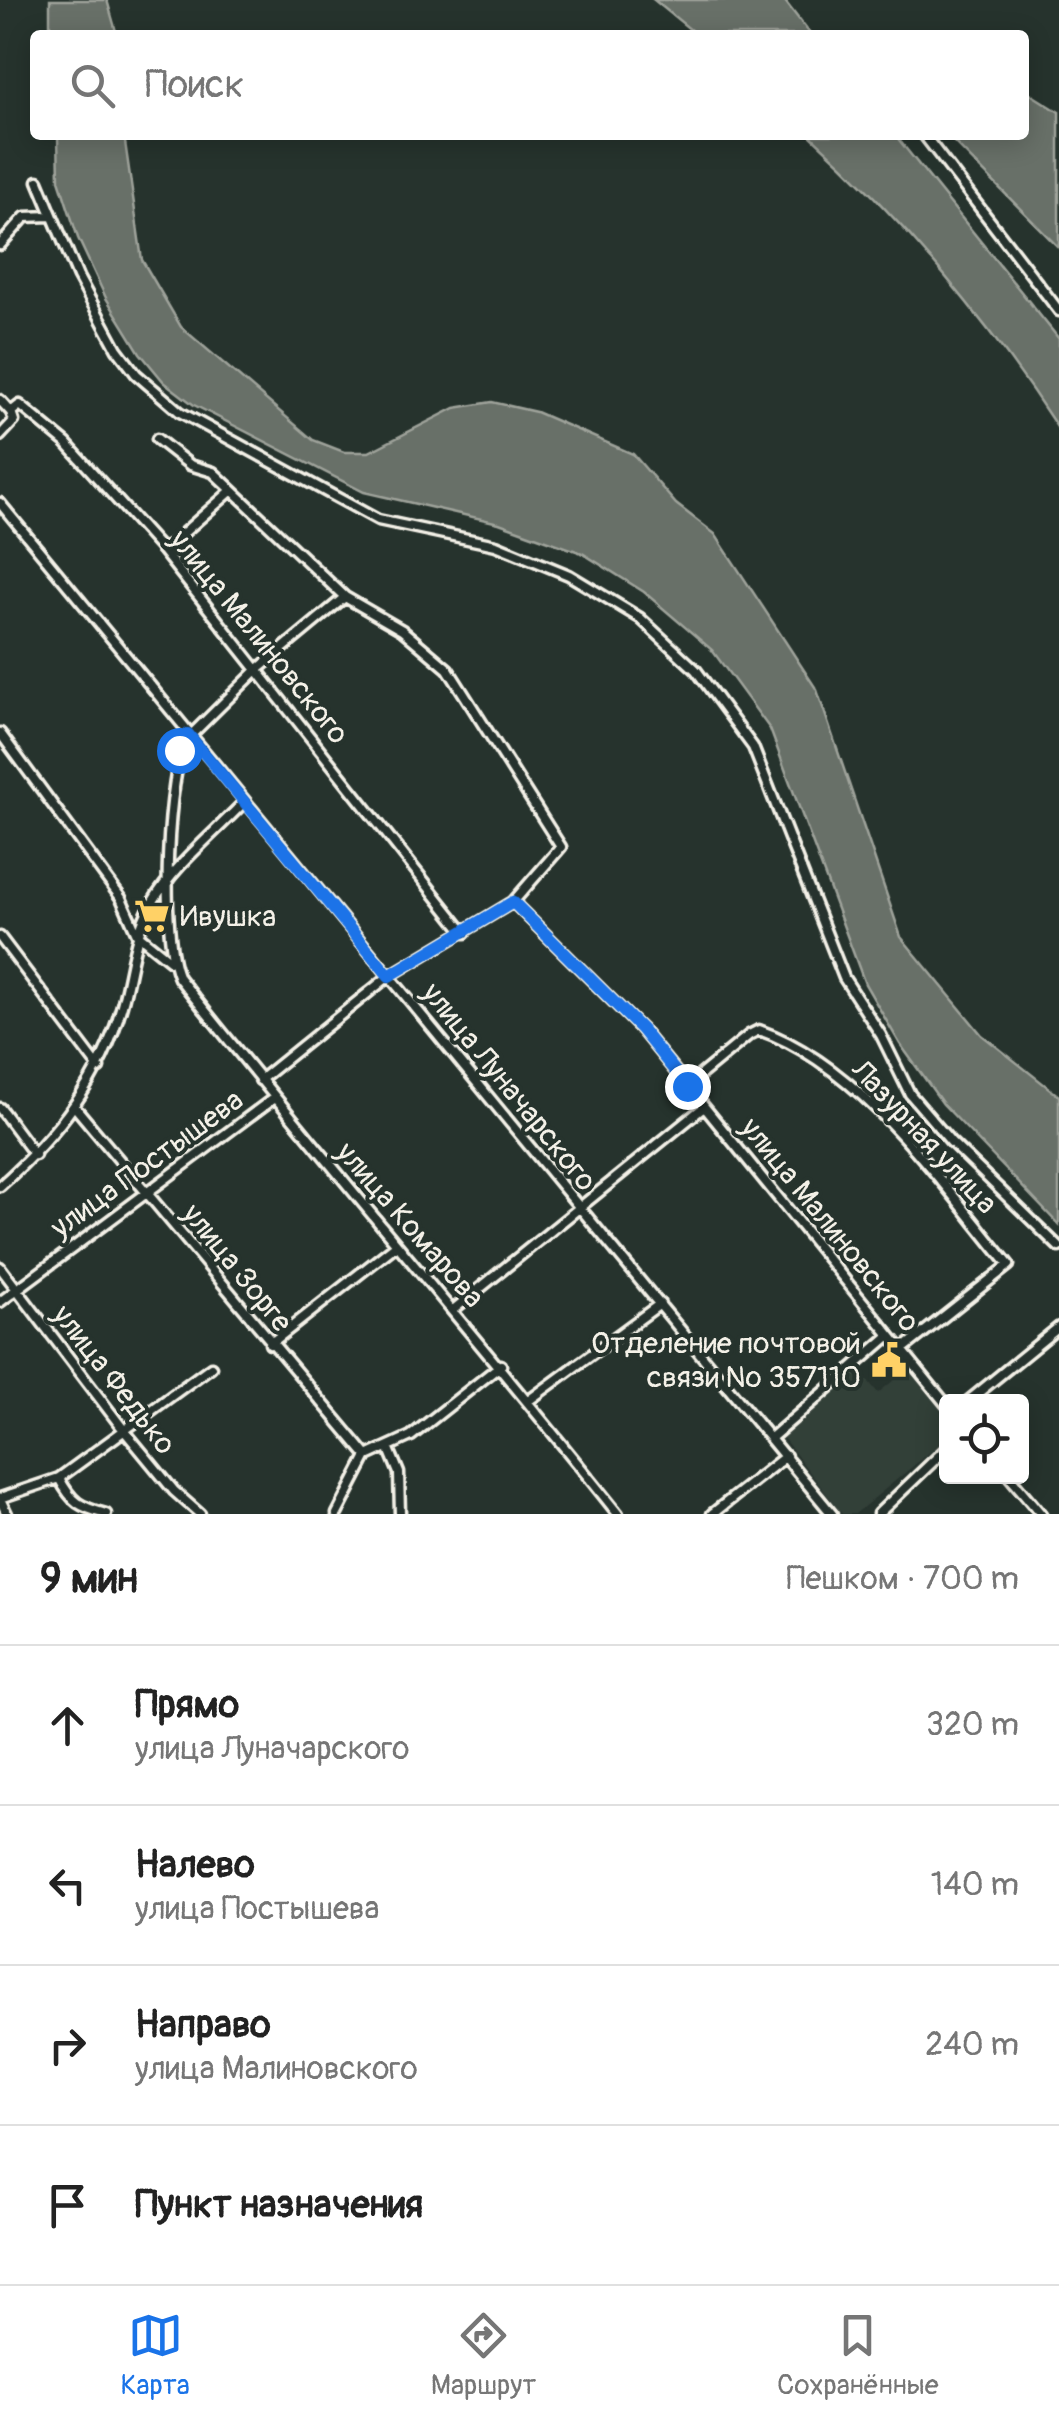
<!DOCTYPE html>
<html lang="ru">
<head>
<meta charset="utf-8">
<style>
	:root { --surface:#fff; --page:#f6f6f6; --text:#222; --muted:#767676; --line:#e0e0e0; --accent:#1a73e8 }
	body { margin:0; font-family:Pangolin,sans-serif; background:var(--page); color:var(--text) }
	.controls { position:absolute; right:30px; bottom:30px; display:grid; overflow:hidden; border-radius:10px; box-shadow:0 5px 25px #0003 }
	.controls button { width:90px; height:90px; display:grid; place-items:center; padding:0; border:0; border-bottom:2px solid var(--line); background:var(--surface); color:var(--text); font:50px sans-serif }
	.stop { position:absolute; width:30px; height:30px; margin:-22px; border:8px solid #1a73e8; border-radius:50%; background:#fff }
	.stop.end { background:#1a73e8; border-color:#fff; box-shadow:0 2px 10px #0008 }
	.list { margin:0; padding:0; list-style:none }
	h2 { display:flex; justify-content:space-between; align-items:center; height:130px; margin:0; padding:0 40px; font-size:42px }
	h2 small { font-size:32px; font-weight:400; color:var(--muted) }
	.list li { display:grid; grid-template-columns:65px 1fr auto; gap:30px; align-items:center; box-sizing:border-box; height:160px; padding:0 40px; border-top:2px solid var(--line) }
	.list b { display:block; font-size:38px; white-space:nowrap }
	.list p { margin:0; font-size:32px; white-space:nowrap; color:var(--muted) }
	.list em { font-size:32px; font-style:normal; color:var(--muted) }
	.icon { flex:none; width:55px; height:55px; fill:none; stroke:currentColor; stroke-width:2; stroke-linecap:round; stroke-linejoin:round }
	.map { position:relative; flex:none; width:1059px; height:1514px; overflow:hidden }
	.search { position:absolute; background:var(--surface); box-shadow:0 5px 25px #0003; left:30px; right:30px; top:30px; height:110px; display:flex; align-items:center; gap:25px; box-sizing:border-box; padding:0 35px; border-radius:10px; color:var(--muted); font-size:38px }
	.sheet { height:770px; background:var(--surface) }
	nav { display:flex; justify-content:space-around; align-items:center; box-sizing:border-box; height:140px; border-top:2px solid var(--line); background:var(--surface); font-size:28px; color:var(--muted) }
	nav a { display:grid; justify-items:center; gap:5px }
	nav .on { color:var(--accent) }
	.map>svg:first-child { display:block }
</style>
</head>
<body>
<div class="map">
<svg width="1059" height="1514" viewBox="0 0 1059 1514">
	<rect width="100%" height="100%" fill="#26332d"/>
	<filter id="ink" filterUnits="userSpaceOnUse"><feTurbulence type="fractalNoise" baseFrequency=".01" numOctaves="2"/><feDisplacementMap in="SourceGraphic" scale="20" xChannelSelector="R" yChannelSelector="G"/><feConvolveMatrix kernelMatrix="1 2 1 2 8 2 1 2 1" color-interpolation-filters="sRGB"/></filter>
	<g filter="url(#ink)">
		<!-- built -->
		<path fill="#333f39" d="M909,1368l37,43v28l-91,75h-13l-62,-80 79,-64 19,23z"/>
		<!-- water -->
		<path fill="#676f68" stroke="#9fa39b" stroke-width="2.5" d="M50,0h57l10,35h-67z
			M654,0h130l27,35h-114z
			M1024,90l35,22v136l-112,-113h77z
			M58,135h66l18,125 39,67 132,113 31,12h25l86,-44 37,-6 44,10 97,42 43,50 39,30 102,156 84,247 81,98 77,61v129l-116,-121 -43,-60 -35,-60 -95,-255 -58,-79 -68,-58 -62,-39 -83,-30 -135,-31 -170,-87 -30,-23 -24,-29 -34,-55 -28,-60 -19,-58z
			M810,135h85l164,204v91c-69,-106 -155,-210 -249,-295z"/>
		<g fill="none" stroke-linecap="round" stroke-linejoin="round">
			<defs>
				<path id="minor" d="M924,135l135,176
					M38,181l40,96 39,72 19,25 44,38 198,108 118,25 73,30 71,43 56,52 57,77 91,231 37,57 29,59 41,48 108,105
					M0,245l25,-28 26,-1
					M0,400l11,12 9,-7 46,38 97,108 302,382
					M0,436l14,-15 -3,-9
					M157,439l33,26 23,7 132,125 57,33 46,39 113,178 -48,55 -124,74 -129,104
					M0,503l832,1011
					M163,551l68,-60
					M0,733l121,165 16,36 35,28
					M188,733c-22,41 -28,204 -9,245 144,182 295,355 439,536
					M190,736l68,-67 87,-72
					M513,902l128,127 305,375
					M0,937l99,131
					M687,1086l62,-51 10,-5c102,35 183,154 250,235l-106,84
					M75,1107l292,349
					M0,1108l35,47
					M0,1186c57,-51 101,-106 122,-181 10,-35 11,-69 30,-102 22,-38 63,-70 93,-102
					M0,1267l123,162 51,62 26,23
					M0,1302l274,-204
					M453,1310l251,-203
					M270,1344l125,-98
					M528,1401l132,-97
					M967,1402l92,-75
					M771,1438l119,-103
					M389,1449l10,24 1,41
					M1009,1476l32,38
					M59,1478c13,25 21,29 47,36
					M0,1498l59,-20 152,-111
					M0,1499l7,15
					M337,1514l30,-58 44,-20 90,-71
					M712,1514l74,-58
					M878,1514l68,-65"/>
			</defs>
			<!-- minor casing -->
			<use href="#minor" stroke="#f4f1e8" stroke-width="15"/>
			<!-- minor -->
			<use href="#minor" stroke="#26332d" stroke-width="8"/>
		</g>
	</g>
	<g fill="none" stroke-linecap="round" stroke-linejoin="round" filter="url(#ink)">
		<!-- route -->
		<path stroke="#1a73e8" stroke-width="12" d="M179,750l9,-16 201,242 124,-74 128,127 46,57"/>
	</g>
	<!-- icons -->
	<defs>
		<symbol id="supermarket-bare" viewBox="-9 -9 18 18"><path d="M-6-5.5h2.5l.6 2H6L4.5 2H-2.5L-4.4-4H-6ZM-1.5 3.2a1.3 1.3 0 1 0 .1 0ZM3 3.2a1.3 1.3 0 1 0 .1 0Z" fill="#ffd166" stroke="#26332d" stroke-width="2.5" paint-order="stroke"/></symbol>
		<symbol id="civic-bare" viewBox="-9 -9 18 18"><path d="M-.6-6.5H3V-4.5H.6V-3L4-1V1h2V6H-6V1h2V-1L-.6-3ZM-1.2 2.5V6h2.4V2.5Z" fill="#ffd166" stroke="#26332d" stroke-width="2.5" paint-order="stroke"/></symbol>
	</defs>
	<g fill-rule="evenodd">
		<use href="#supermarket-bare" x="127" y="891" width="50" height="50"/>
		<use href="#civic-bare" x="864" y="1335" width="50" height="50"/>
	</g>
	<g text-anchor="middle" dominant-baseline="central" stroke-width="8" stroke-linejoin="round" paint-order="stroke">
		<!-- street labels -->
		<g font-size="30" fill="#f4f1e8" stroke="#26332d">
			<text transform="translate(259 637) rotate(51)">улица Малиновского</text>
			<text transform="translate(509 1087) rotate(51)">улица Луначарского</text>
			<text transform="translate(924 1137) rotate(47)">Лазурная улица</text>
			<text transform="translate(147 1164) rotate(-36)">улица Постышева</text>
			<text transform="translate(410 1225) rotate(49)">улица Комарова</text>
			<text transform="translate(830 1225) rotate(51)">улица Малиновского</text>
			<text transform="translate(237 1268) rotate(51)">улица Зорге</text>
			<text transform="translate(114 1380) rotate(52)">улица Федько</text>
		</g>
		<!-- poi labels -->
		<g font-size="30" fill="#f4f1e8" stroke="#26332d" text-anchor="start">
			<text x="180" y="916">Ивушка</text>
			<text x="861" y="1343" text-anchor="end">Отделение почтовой<tspan x="861" dy="34">связи № 357110</tspan></text>
		</g>
	</g>
</svg>
<div class="controls">
<button><svg class="icon" aria-label="locate" viewBox="0 0 24 24"><circle cx="12" cy="12" r="6"/><path d="M12 2v4M12 18v4M2 12h4M18 12h4"/></svg></button>
</div>
<div class="stop" style="left:179px;top:750px"></div>
<div class="stop end" style="left:687px;top:1086px"></div>
<div class="search"><svg class="icon" aria-label="search" viewBox="0 0 24 24"><circle cx="10" cy="10" r="6"/><path d="M15 15l6 6"/></svg>Поиск</div>
</div>
<section class="sheet">
<h2>9 мин<small>Пешком · 700 m</small></h2>
<ul class="list">
<li><svg class="icon" aria-label="ahead" viewBox="0 0 24 24"><path d="M12 20V5M6 11l6-6 6 6"/></svg><div><b>Прямо</b><p>улица Луначарского</p></div><em>320 m</em></li>
<li><svg class="icon" aria-label="left" viewBox="0 0 24 24"><path d="M17 20v-9H6M10 6l-5 5 5 5"/></svg><div><b>Налево</b><p>улица Постышева</p></div><em>140 m</em></li>
<li><svg class="icon" aria-label="right" viewBox="0 0 24 24"><path d="M7 20v-9h11M14 6l5 5-5 5"/></svg><div><b>Направо</b><p>улица Малиновского</p></div><em>240 m</em></li>
<li><svg class="icon" aria-label="arrive" viewBox="0 0 24 24"><path d="M6 21V4h12l-3 4 3 4H6"/></svg><div><b>Пункт назначения</b></div></li>
</ul>
</section>
<nav>
<a class="on"><svg class="icon" aria-label="map" viewBox="0 0 24 24"><path d="M3 6l6-2 6 2 6-2v14l-6 2-6-2-6 2zM9 4v14M15 6v14"/></svg>Карта</a>
<a><svg class="icon" aria-label="directions" viewBox="0 0 24 24"><path d="M12 3l9 9-9 9-9-9zM9 14v-3h6M13 9l2 2-2 2"/></svg>Маршрут</a>
<a><svg class="icon" aria-label="saved" viewBox="0 0 24 24"><path d="M7 4h10v16l-5-4-5 4z"/></svg>Сохранённые</a>
</nav>
</body>
</html>
